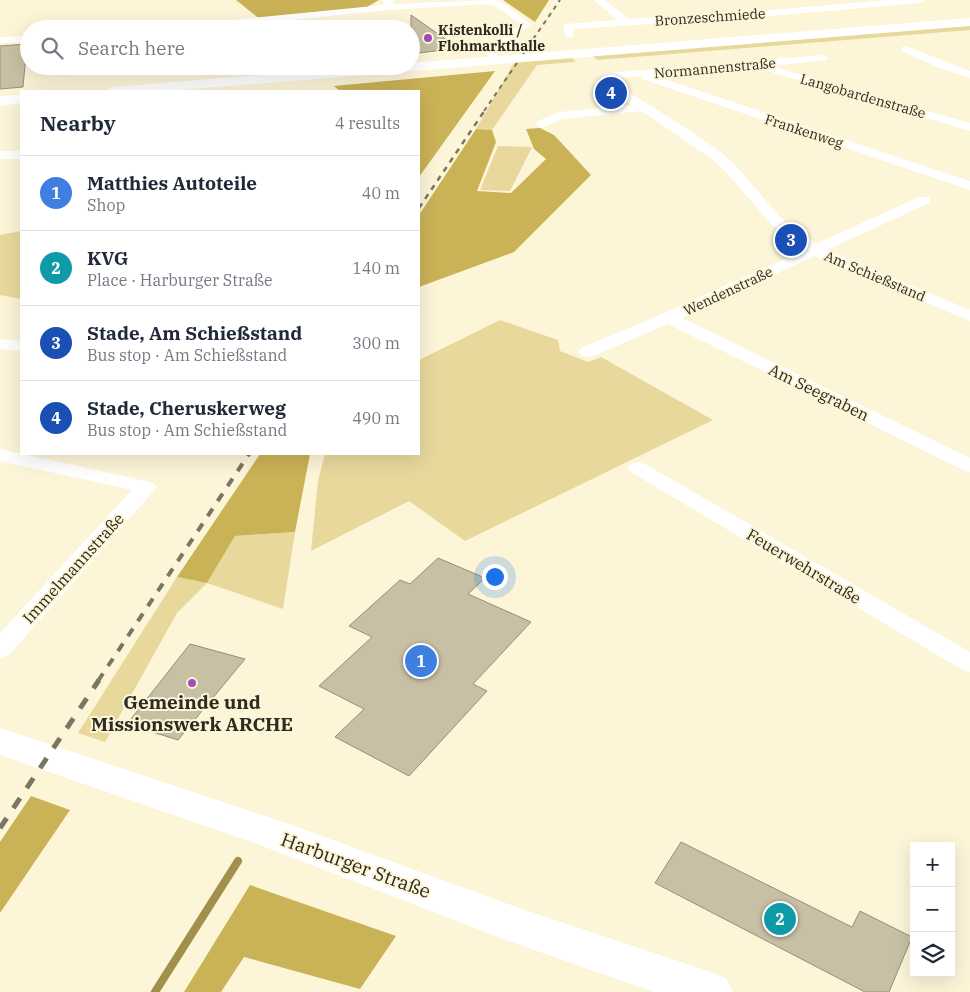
<!DOCTYPE html>
<html lang="en">
<head>
<meta charset="utf-8">
<style>
	:root { --surface:#fff; --page:#f2f2f3; --text:#1f2937; --muted:#747a83; --line:#e0e1e3; --accent:#b45309 }
	body { margin:0; font-family:"IBM Plex Serif",serif; background:var(--page); color:var(--text) }
	.controls { position:absolute; right:15px; bottom:15px; display:grid; overflow:hidden; border-radius:0px; box-shadow:0 5px 20px #0002 }
	.controls button { width:45px; height:45px; display:grid; place-items:center; padding:0; border:0; border-bottom:1px solid var(--line); background:var(--surface); color:var(--text); font:25px sans-serif }
	.you { position:absolute; left:494px; top:576px; width:18px; height:18px; margin:-12px; border:4px solid #fff; border-radius:50%; background:#1a73e8; box-shadow:0 0 0 8px #1a73e833 }
	.badge { display:grid; place-items:center; width:32px; height:32px; border-radius:50%; background:var(--accent); color:#fff; font-size:16px; font-weight:700 }
	.pin { position:absolute; translate:-50% -50%; border:2px solid #fff; box-shadow:0 1px 5px #0006 }
	.list { margin:0; padding:0; list-style:none }
	h2 { display:flex; justify-content:space-between; align-items:center; height:65px; margin:0; padding:0 20px; font-size:21px }
	h2 small { font-size:16px; font-weight:400; color:var(--muted) }
	.list li { display:grid; grid-template-columns:32px 1fr auto; gap:15px; align-items:center; box-sizing:border-box; height:75px; padding:0 20px; border-top:1px solid var(--line) }
	.list b { display:block; font-size:19px; white-space:nowrap }
	.list p { margin:0; font-size:16px; white-space:nowrap; color:var(--muted) }
	.list em { font-size:16px; font-style:normal; color:var(--muted) }
	.icon { flex:none; width:28px; height:28px; fill:none; stroke:currentColor; stroke-width:2; stroke-linecap:round; stroke-linejoin:round }
	.map { position:relative; flex:none; width:970px; height:992px; overflow:hidden }
	.search { position:absolute; background:var(--surface); box-shadow:0 5px 20px #0002; left:20px; top:20px; width:400px; height:55px; display:flex; align-items:center; gap:12px; box-sizing:border-box; padding:0 18px; border-radius:28px; color:var(--muted); font-size:19px }
	.panel { position:absolute; background:var(--surface); box-shadow:0 5px 20px #0002; left:20px; top:90px; width:400px; height:365px; border-radius:0px }
	.map>svg:first-child { display:block }
</style>
</head>
<body>
<div class="map">
<svg width="970" height="992" viewBox="0 0 970 992">
	<rect width="100%" height="100%" fill="#fdf5d8"/>
	<!-- green -->
	<path fill="#e8d89c" d="M970,24v6l-373,30 -5,-5z
		M571,57l5,5 -39,3 -45,65 -16,-1 39,-68z
		M498,146l34,1 -22,44 -30,-1z
		M21,231v68l-21,-4v-60z
		M500,320l58,20 2,11 28,11 13,-5 112,63 -248,121 -56,-40 -98,50 7,-70 7,-27h94v-94z
		M295,532l-12,77 -76,-26 -30,30 -72,129 -27,-9 99,-156 30,6 28,-47z"/>
	<!-- forest -->
	<path fill="#cab256" d="M236,0h143l-12,7 -106,13z
		M503,0h46l-14,22z
		M495,71l-76,106v-86h-79l-6,-5z
		M540,128l14,7 37,40 -77,77 -95,35v-72l57,-86 16,1 4,12 -19,49 34,2 35,-34 -12,-10 -8,-20z
		M260,454h50l-15,78 -60,4 -28,47 -30,-6z
		M31,796l39,14 -70,103v-71z
		M250,885l146,51 -36,53 -116,-32 -23,35h-37z"/>
	<g fill="none" stroke-linecap="round" stroke-linejoin="round">
		<!-- stream -->
		<path stroke="#a1904b" stroke-width="8" d="M155,992l83,-131"/>
	</g>
	<!-- building -->
	<path fill="#c8c0a4" stroke="#978f74" d="M411,15l47,33 -47,6z
		M27,44l-4,43 -23,2v-43z
		M438,558l47,20 -17,16 63,28 -58,62 14,7 -78,85 -74,-39 29,-28 -45,-23 53,-49 -23,-11 51,-46 10,4z
		M190,644l55,15 -67,81 -51,-16z
		M681,842l171,85 8,-16 52,26 -23,55h-24l-210,-109z"/>
	<g fill="none" stroke-linecap="round" stroke-linejoin="round">
		<!-- minor -->
		<path fill="#fff" fill-rule="evenodd" d="M383,0h10v4l101,-4 7,2 30,22 -36,32 -4,1 -5,-3 1,-2 33,-28 -25,-18 -8,-2 -98,6 -186,19h-37l5,-3 213,-21z
			M594,0h11l24,19 131,-8 128,-11h37l-5,3 -160,14 -187,12v8h-8l-2,-11 2,-2 53,-4z
			M29,36v6l-29,1v-6z
			M906,46l64,25v7l-33,-11 -35,-16 -1,-2 1,-2z
			M823,55l5,3 -1,2 -56,6 199,57v8l-206,-61v-4l-112,9 318,106v9l-328,-111 -1,-3 -29,3 -1,2 81,51 31,22 13,12 45,52 35,26 103,-47h10l2,3 -2,3 -102,47 143,60v11l-156,-65 -132,62 288,140v14l-7,-2 -295,-146 -75,32 -6,1 -6,-1 -3,-4 3,-4 81,-34 142,-64 -33,-26 -45,-52 -13,-12 -71,-49 -80,8 -20,9 -6,-4 2,-3 21,-9 73,-7 -31,-21 -2,-2 4,-8 4,-1z
			M0,151h21v8h-21z
			M0,339l21,2v10l-21,-2z
			M0,449l146,32 7,2 4,4 -148,168 -9,3v-25l132,-143 -132,-29z
			M638,462l7,2 325,188v20l-9,-3 -330,-197 -3,-4 3,-4z"/>
		<!-- major -->
		<path fill="#fff" fill-rule="evenodd" d="M970,18v8l-804,65h-58l2,-3 5,-1 254,-21h42v-3z
			M21,95v8l-21,3v-10z
			M0,728l286,95 236,86 189,63 15,6 7,14h-79l-148,-52 -246,-95 -260,-90z"/>
		<!-- rail-far3 -->
		<path stroke="#7a7664" stroke-width="2" stroke-dasharray="4.5 4.5" stroke-linecap="butt" d="M523,54l37,-54
			M484,111l33,-48"/>
		<!-- rail-far2 -->
		<path stroke="#7a7664" stroke-width="2.5" stroke-dasharray="5.5 5.5" stroke-linecap="butt" d="M419,208l66,-98"/>
		<!-- rail-far1 -->
		<path stroke="#7a7664" stroke-width="4" stroke-dasharray="9 9" stroke-linecap="butt" d="M98,681l151,-227"/>
		<!-- rail -->
		<path stroke="#7a7664" stroke-width="5" stroke-dasharray="12 12" stroke-linecap="butt" d="M0,828l99,-148"/>
	</g>
	<!-- markers -->
	<g fill="#a64bb7" stroke="#fdf5d8" stroke-width="2">
		<circle cx="428" cy="38" r="5"/>
		<circle cx="192" cy="683" r="5"/>
	</g>
	<g text-anchor="middle" dominant-baseline="central" stroke-width="4" stroke-linejoin="round" paint-order="stroke">
		<!-- far-street labels -->
		<g font-size="14" fill="#2d2a1f" stroke="#fdf5d8">
			<text transform="translate(710 17) rotate(-4)">Bronzeschmiede</text>
			<text transform="translate(715 68) rotate(-5)">Normannenstraße</text>
			<text transform="translate(863 96) rotate(16)">Langobardenstraße</text>
			<text transform="translate(804 131) rotate(18)">Frankenweg</text>
			<text transform="translate(875 276) rotate(23)">Am Schießstand</text>
			<text transform="translate(728 291) rotate(-25)">Wendenstraße</text>
		</g>
		<!-- far-poi labels -->
		<g font-size="14" font-weight="bold" fill="#2d2a1f" stroke="#fdf5d8" text-anchor="start">
			<text x="438" y="30">Kistenkolli /<tspan x="438" dy="16">Flohmarkthalle</tspan></text>
		</g>
		<!-- street labels -->
		<g font-size="16" fill="#2d2a1f" stroke="#fdf5d8">
			<text transform="translate(819 392) rotate(26)">Am Seegraben</text>
			<text transform="translate(804 566) rotate(31)">Feuerwehrstraße</text>
			<text transform="translate(73 568) rotate(-48)">Immelmannstraße</text>
		</g>
		<!-- near-poi labels -->
		<g font-size="19" font-weight="bold" fill="#2d2a1f" stroke="#fdf5d8">
			<text x="192" y="702">Gemeinde und<tspan x="192" dy="22">Missionswerk ARCHE</tspan></text>
		</g>
		<!-- near-street labels -->
		<g font-size="19" fill="#2d2a1f" stroke="#fdf5d8">
			<text transform="translate(356 865) rotate(20)">Harburger Straße</text>
		</g>
	</g>
</svg>
<div class="controls">
<button>+</button>
<button>−</button>
<button><svg class="icon" aria-label="layers" viewBox="0 0 24 24"><path d="M12 4l9 5-9 5-9-5zM3 14l9 5 9-5"/></svg></button>
</div>
<div class="you"></div>
<div class="pin badge" style="left:421px;top:661px;background:#3f7fe0">1</div>
<div class="pin badge" style="left:780px;top:919px;background:#0f9aa8">2</div>
<div class="pin badge" style="left:791px;top:240px;background:#1a4fb4">3</div>
<div class="pin badge" style="left:611px;top:93px;background:#1a4fb4">4</div>
<div class="search"><svg class="icon" aria-label="search" viewBox="0 0 24 24"><circle cx="10" cy="10" r="6"/><path d="M15 15l6 6"/></svg>Search here</div>
<section class="panel">
<h2>Nearby<small>4 results</small></h2>
<ul class="list">
<li><span class="badge" style="background:#3f7fe0">1</span><div><b>Matthies Autoteile</b><p>Shop</p></div><em>40 m</em></li>
<li><span class="badge" style="background:#0f9aa8">2</span><div><b>KVG</b><p>Place · Harburger Straße</p></div><em>140 m</em></li>
<li><span class="badge" style="background:#1a4fb4">3</span><div><b>Stade, Am Schießstand</b><p>Bus stop · Am Schießstand</p></div><em>300 m</em></li>
<li><span class="badge" style="background:#1a4fb4">4</span><div><b>Stade, Cheruskerweg</b><p>Bus stop · Am Schießstand</p></div><em>490 m</em></li>
</ul>
</section>
</div>
</body>
</html>
